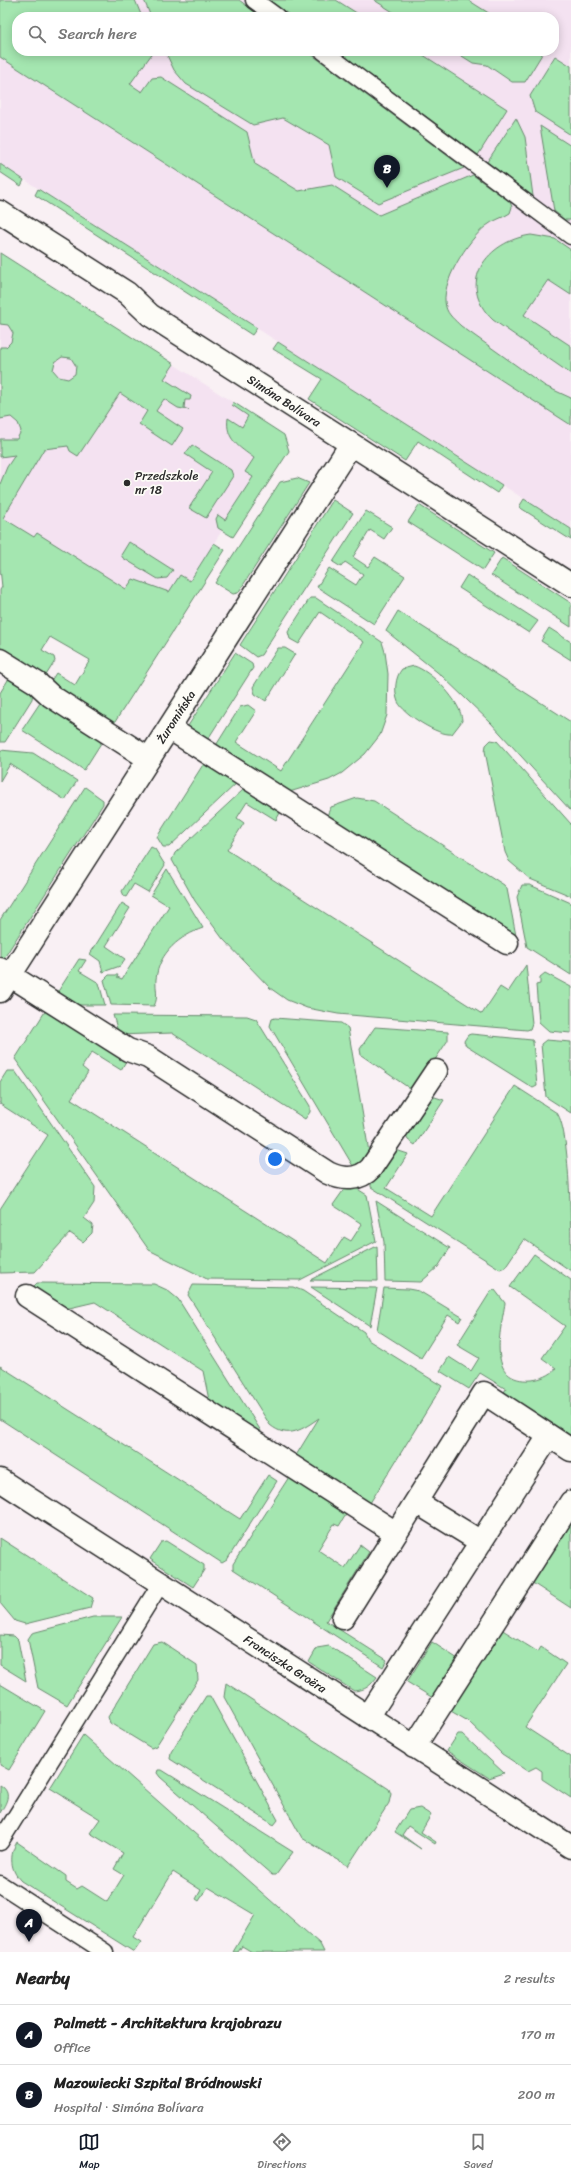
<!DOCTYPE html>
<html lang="en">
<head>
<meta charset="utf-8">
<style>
	:root { --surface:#fff; --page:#f2f2f2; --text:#222; --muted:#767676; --line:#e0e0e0; --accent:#111827 }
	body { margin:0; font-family:Sriracha,sans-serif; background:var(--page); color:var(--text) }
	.you { position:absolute; left:275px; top:1159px; width:14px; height:14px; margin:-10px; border:3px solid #fff; border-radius:50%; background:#1a73e8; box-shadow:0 0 0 6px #1a73e833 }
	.badge { display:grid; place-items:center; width:26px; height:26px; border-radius:50%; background:var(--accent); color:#fff; font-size:13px; font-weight:700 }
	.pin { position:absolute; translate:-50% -33px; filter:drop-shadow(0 1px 2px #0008) }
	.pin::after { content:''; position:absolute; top:21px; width:14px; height:12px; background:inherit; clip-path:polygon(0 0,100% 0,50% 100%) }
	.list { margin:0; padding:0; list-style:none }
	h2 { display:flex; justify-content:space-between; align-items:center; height:52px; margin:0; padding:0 16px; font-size:17px }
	h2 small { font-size:13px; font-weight:400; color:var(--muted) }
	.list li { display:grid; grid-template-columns:26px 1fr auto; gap:12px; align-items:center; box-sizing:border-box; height:60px; padding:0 16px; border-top:1px solid var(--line) }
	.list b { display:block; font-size:15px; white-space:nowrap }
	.list p { margin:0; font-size:13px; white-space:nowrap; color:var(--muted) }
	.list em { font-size:13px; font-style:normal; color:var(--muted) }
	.icon { flex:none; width:22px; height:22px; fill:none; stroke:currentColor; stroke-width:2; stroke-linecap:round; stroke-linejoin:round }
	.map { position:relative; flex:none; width:571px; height:1952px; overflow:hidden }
	.search { position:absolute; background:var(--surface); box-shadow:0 2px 10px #0003; left:12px; right:12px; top:12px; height:44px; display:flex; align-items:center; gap:10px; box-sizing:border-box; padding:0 14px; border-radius:16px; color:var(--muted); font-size:15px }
	.sheet { height:172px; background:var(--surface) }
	nav { display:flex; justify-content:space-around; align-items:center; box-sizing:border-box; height:56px; border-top:1px solid var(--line); background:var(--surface); font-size:11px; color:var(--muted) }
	nav a { display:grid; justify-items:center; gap:2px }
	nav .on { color:var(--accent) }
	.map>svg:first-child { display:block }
</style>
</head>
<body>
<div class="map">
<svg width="571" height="1952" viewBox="0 0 571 1952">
	<rect width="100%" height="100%" fill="#f9f0f4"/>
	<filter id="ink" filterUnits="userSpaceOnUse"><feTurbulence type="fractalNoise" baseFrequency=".025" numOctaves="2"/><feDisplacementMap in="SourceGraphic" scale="8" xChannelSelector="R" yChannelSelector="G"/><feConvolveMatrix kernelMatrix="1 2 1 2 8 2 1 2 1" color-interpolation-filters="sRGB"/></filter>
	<g filter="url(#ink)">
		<!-- built -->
		<path fill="#f4e2f1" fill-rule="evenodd" d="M0,0h571v529l-571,-365zM17,17h537v34h-537z
			M0,253l284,182 -131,202 -153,-97z"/>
		<!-- green -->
		<path fill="#a4e6b0" stroke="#68886e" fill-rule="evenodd" d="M0,0h135l7,17h-125v34h137l-24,33 12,8 10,-14 9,-1 86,55 8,32 44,27 33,-6 47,30 94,-40 37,27 2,5 -2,6c-7,5 -17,7 -24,13 -18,14 -47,58 -40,81 2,8 9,13 15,19l84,60 26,12v27l-571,-368z
			M144,0h95l23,17h-111z
			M269,0h67l27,17h-71z
			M374,0h94l27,17h-94z
			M165,51h142l157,117 -86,35 -42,-26 -7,-32 -46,-27 -30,7 -67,-41 -12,-14z
			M338,51h79l90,58 -29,46z
			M454,51h90l-19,31h-13l-25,-17 -14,-2z
			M555,56l16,10v69l-36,-23 -5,-16z
			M516,118l9,19 8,59 -46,-34z
			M540,126l31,20v74h-6l-11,-9z
			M0,164l24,16 -3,6 -21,-14z
			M38,189l219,139 -5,7 -217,-140z
			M531,235l24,4 16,11v45l-23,-15 -24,35 47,31v28l-78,-54c-38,-36 -6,-79 38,-85z
			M0,253l174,111 -10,15 27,17 -1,4h-5l-1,8 5,2 -11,-2 -14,-9 -8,12 27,18 -11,17 -33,-22 8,-13 -27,-18 -42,63 -8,-5 -2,-5 -24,3 -41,69 31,19 3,-4 89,56 7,-10 36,13 11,-17 10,6 24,-38 11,7 -112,175 -64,-41 7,-11 19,12 15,-25 -40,-23 -8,13 12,7 1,4 -12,19 -43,-28v-62l2,-3 -2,-19v-84l7,-17 8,-12 -15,2v-18h17l4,-8 -3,-8 -7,-6 -11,2v-72h6l5,-5 2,-9 -5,-8 -8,-1zM62,357l9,1 5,8 -1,8 -7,5 -9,-2 -6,-7 2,-8z
			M278,342l224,143 -5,8 -79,-52 -13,20 -96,-62 13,-20 -49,-30z
			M233,402l51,33 5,16 -56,86 -15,-9 -2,-9 2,-4 7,5 28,-43 -8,-5 9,-14c-15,-11 -29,-19 -26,-40l14,9 6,-11 -16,-11z
			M192,445l39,25 2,6 -27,42 -17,-10 23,-36 -27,-18z
			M297,478l12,5 -71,110 -5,1 -18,-11 65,-101z
			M524,499l47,30v11l-52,-33z
			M333,500l20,13 -92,142 -5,2 -16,-12z
			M419,505l75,48 -11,17 -75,-48z
			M366,511l26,16 -8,12 -14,-9 -17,27 15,10 7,-10 30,19 -31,48 -57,-37 12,-19 27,17 7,-11 -18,-12 -4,5 -8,-5z
			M129,542l44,28 -6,8 -9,1 -35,-21 -2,-3z
			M502,558l69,45v24l-80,-52z
			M467,575l71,46 -9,12 -70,-45z
			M310,598h6l66,44 3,10 3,22 -1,41 -7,20 -15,19 -23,19 -13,7 -43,13 -71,-46 25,-40 8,-2 8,6 -20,31 45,29 83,-129 -44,-30 -21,32 -9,-5 -2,-7z
			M398,611l173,111v89l-80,-88 -49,-47 -56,-45z
			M549,628l22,14v18l-30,-19z
			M278,648h7l10,6 -29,47 -11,-7 -2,-7z
			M235,653l17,11 1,4 -47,74 -18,-12v-4z
			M414,666c17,5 48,36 48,55l-10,13c-14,2 -48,-20 -54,-32 -4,-10 -3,-25 4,-33z
			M11,675l22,14 -1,10 -27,43h-5v-49z
			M42,700l61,40 -19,30 -62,-40z
			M491,740l6,1 74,83v72l-41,-17 -21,-18 -4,-9 -20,-101 1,-6z
			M0,750l33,3 44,28 -12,19 -55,-36 -10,17z
			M206,760l33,21 -70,66h-6l-6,-10z
			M85,787l18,13v4l-101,157h-2v-41z
			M250,788l29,18 1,7 -4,7 -29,-18 -10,16 7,5 -17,27 255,164 18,-27 8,5 18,-27 6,58 -2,6 -3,1 -189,-16 -31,-6 -20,-8 -17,-12 -47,-49 -28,-38 -23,-41 3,-7 68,-63z
			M357,798l17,3 130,84 3,4 10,52 -188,-121 -1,-7 3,-6z
			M151,847l4,2 10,16 -17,27 -14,-8 -8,13 -2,-1 -2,-5z
			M167,869l36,59c-23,8 -44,24 -47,51 -1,10 3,18 -2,27l-43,-1 -7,-25 5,-5h9l-1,2 5,2 47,-73 -18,-11z
			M522,885h8l41,18v72l-44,-28 -10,-50z
			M122,903l8,5 -24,38 19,13 -5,7 -17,6 -3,-11 -10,-7z
			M79,959l7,1 -7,11 20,12 6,22h-37l-11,-12z
			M545,973l26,14v46l-22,-2 -10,-9 -3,-37 4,-1v-7z
			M46,1010l78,44 2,7 -5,9 -29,-18 -10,15 6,5 -17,27 2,1 254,163 17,-26 7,4 11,-17 -29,-19 12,-17h11l11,7 9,46 -76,39 -93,-1 -58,-29 -134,-191z
			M113,1015l134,1 9,3 54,87v6l-5,7 -133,-86 -53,2z
			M275,1018l66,5 7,5 21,124 -1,6 -15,8 -83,-140 2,-7z
			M375,1027l73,5v8l-29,44 -5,4h-5l-48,-33 -1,-6z
			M471,1034l61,6 1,2 4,44 -4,2 -67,-42 -2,-5 4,-6z
			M546,1040l25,2v71l-25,-16 -5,-53z
			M7,1071h8l80,116 -1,16 -10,15 9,7 -1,8 -9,9 -13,-9 -35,39 -35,1v-64l48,-74 -48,-31v-22z
			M515,1086l42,27c14,19 14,128 14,158l-47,-32 -19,28 -5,2 -129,-82v-5l25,-32 12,4 -22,34 45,28z
			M432,1096l12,4 -29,45 -7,-5 -3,-5z
			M376,1201l74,47 -12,19 -17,15 -36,-1 -1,-39z
			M377,1246l1,35 -68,-1z
			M534,1254l37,26v158l-68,-44 3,-5 -26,-16 -11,16 -29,-18 9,-14 22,14 8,-13 -22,-13 34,-54 4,-1 10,13c-4,27 -20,81 27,77 8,-1 20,-5 24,-12l-14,-10 23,-32 -55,-39z
			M37,1283l117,1 13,6 11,9 83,132 -3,5 -48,-31 -7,-34 -108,-69 -34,8 -29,-22z
			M193,1285l100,2 10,4 61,41 4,8 74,46 -72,117 -75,-46 24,-39c-16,11 -31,22 -49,7l-82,-130z
			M311,1287l66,1 -7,38z
			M384,1288l24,1 11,2 43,26 -3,5 -11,-7 -27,43 -44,-28z
			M0,1366l240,153 28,-44 9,6 -50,79 -5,3 -222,-144z
			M289,1477l58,36 -8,13 -5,-2 -16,26 27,18 15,-23 9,7 -43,69 61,39 -4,7 -150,-98v-5z
			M571,1520v88l-40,-26z
			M0,1538l93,60 -3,10 -65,16 -10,-3 -15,-18z
			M166,1541l38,24v5l-11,17 -43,-28 11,-17z
			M93,1617h29l-55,88 -29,-17 -10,-49 4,-6z
			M501,1629l37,23 3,-5 25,17 -41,63 46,30v41l-29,-19v-8l-6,-4 -8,4 -26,-17 -34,-33 -19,-11z
			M0,1635l14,1 4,4 8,41 -26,-16z
			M162,1642l35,23 1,15 -42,66 -5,2 -41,-25 -2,-6 45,-73z
			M432,1642l26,17 -25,39 -26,-16z
			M329,1646l48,31c-7,9 -11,13 -23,14l-45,-29 8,-14z
			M226,1683l163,106 2,5 -2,9 -41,63 -46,-28 -78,-141z
			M0,1684l45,27 -36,59 -9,-5z
			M206,1696h4l68,124 -4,5 -104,-66 1,-7z
			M458,1734h4l42,39 -15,5 -42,-27z
			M83,1735l237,209 4,8h-72l-10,-6 -4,6h-5l22,-37 -47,-28 -9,14 -3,-2 5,-9 -28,-18 -40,65 8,5 -7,10 -113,-71c-11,-11 -12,-26 -4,-39l49,34v6l11,7 5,-3 25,16 17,-27 -10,-6 9,-16 -33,-20 10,-14 -50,-31z
			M158,1770h4l131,82 -17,23h-4l-112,-98 -3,-4z
			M0,1785c13,8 6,18 0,28z
			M420,1808l11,7 -10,17 15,10 -1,2 -27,-18 -6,9 19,14 -26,-17 14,-22z"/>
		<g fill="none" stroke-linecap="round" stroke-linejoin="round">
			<defs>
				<path id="lane" d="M254,0l23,17
					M323,51l248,185
					M0,1842l161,-259
					M0,1884l105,68"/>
				<path id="street" d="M0,212l127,81 23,22 421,270
					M0,660l37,23 14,13 98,63
					M169,728l338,215
					M0,969l128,81 20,7 180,116c15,7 31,8 43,-5l65,-97
					M0,991l351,-547
					M27,1296l369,237
					M0,1480l571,367
					M416,1502l65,40
					M343,1618l141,-225 87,57
					M368,1717l181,-281
					M414,1747l157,-245"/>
			</defs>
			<!-- lane casing -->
			<use href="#lane" stroke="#2b2b2b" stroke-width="19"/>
			<!-- street casing -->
			<use href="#street" stroke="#2b2b2b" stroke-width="25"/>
			<!-- lane -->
			<use href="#lane" stroke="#fdfcf7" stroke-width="16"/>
			<!-- street -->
			<use href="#street" stroke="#fdfcf7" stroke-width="22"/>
		</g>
	</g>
	<!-- markers -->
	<circle fill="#2b2b2b" stroke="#fdfcf7" stroke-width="1.5" cx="127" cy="483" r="4"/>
	<g text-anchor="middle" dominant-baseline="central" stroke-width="3.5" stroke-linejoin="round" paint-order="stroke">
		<!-- street labels -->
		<g font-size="12" fill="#2b2b2b" stroke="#fdfcf7">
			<text transform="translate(284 401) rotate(33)">Simóna Bolívara</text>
			<text transform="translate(176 717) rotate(-57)">Żuromińska</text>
			<text transform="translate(285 1664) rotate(33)">Franciszka Groëra</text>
		</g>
		<!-- poi labels -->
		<g font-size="12" fill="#2b2b2b" stroke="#fdfcf7" text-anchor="start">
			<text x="135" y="476">Przedszkole<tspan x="135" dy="14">nr 18</tspan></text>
		</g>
	</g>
</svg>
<div class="you"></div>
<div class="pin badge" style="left:29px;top:1942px">A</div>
<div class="pin badge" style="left:387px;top:188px">B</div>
<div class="search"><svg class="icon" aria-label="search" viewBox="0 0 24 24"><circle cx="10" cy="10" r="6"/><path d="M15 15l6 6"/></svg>Search here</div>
</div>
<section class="sheet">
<h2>Nearby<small>2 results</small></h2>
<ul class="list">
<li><span class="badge">A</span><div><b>Palmett - Architektura krajobrazu</b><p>Office</p></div><em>170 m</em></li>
<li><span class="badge">B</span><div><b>Mazowiecki Szpital Bródnowski</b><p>Hospital · Simóna Bolívara</p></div><em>200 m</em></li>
</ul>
</section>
<nav>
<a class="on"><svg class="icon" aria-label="map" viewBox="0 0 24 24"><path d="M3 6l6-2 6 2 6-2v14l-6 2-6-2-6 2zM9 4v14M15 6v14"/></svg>Map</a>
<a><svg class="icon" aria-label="directions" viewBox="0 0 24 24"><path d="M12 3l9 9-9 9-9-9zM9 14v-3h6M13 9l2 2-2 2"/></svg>Directions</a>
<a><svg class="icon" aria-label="saved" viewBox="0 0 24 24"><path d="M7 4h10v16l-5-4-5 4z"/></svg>Saved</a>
</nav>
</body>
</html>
